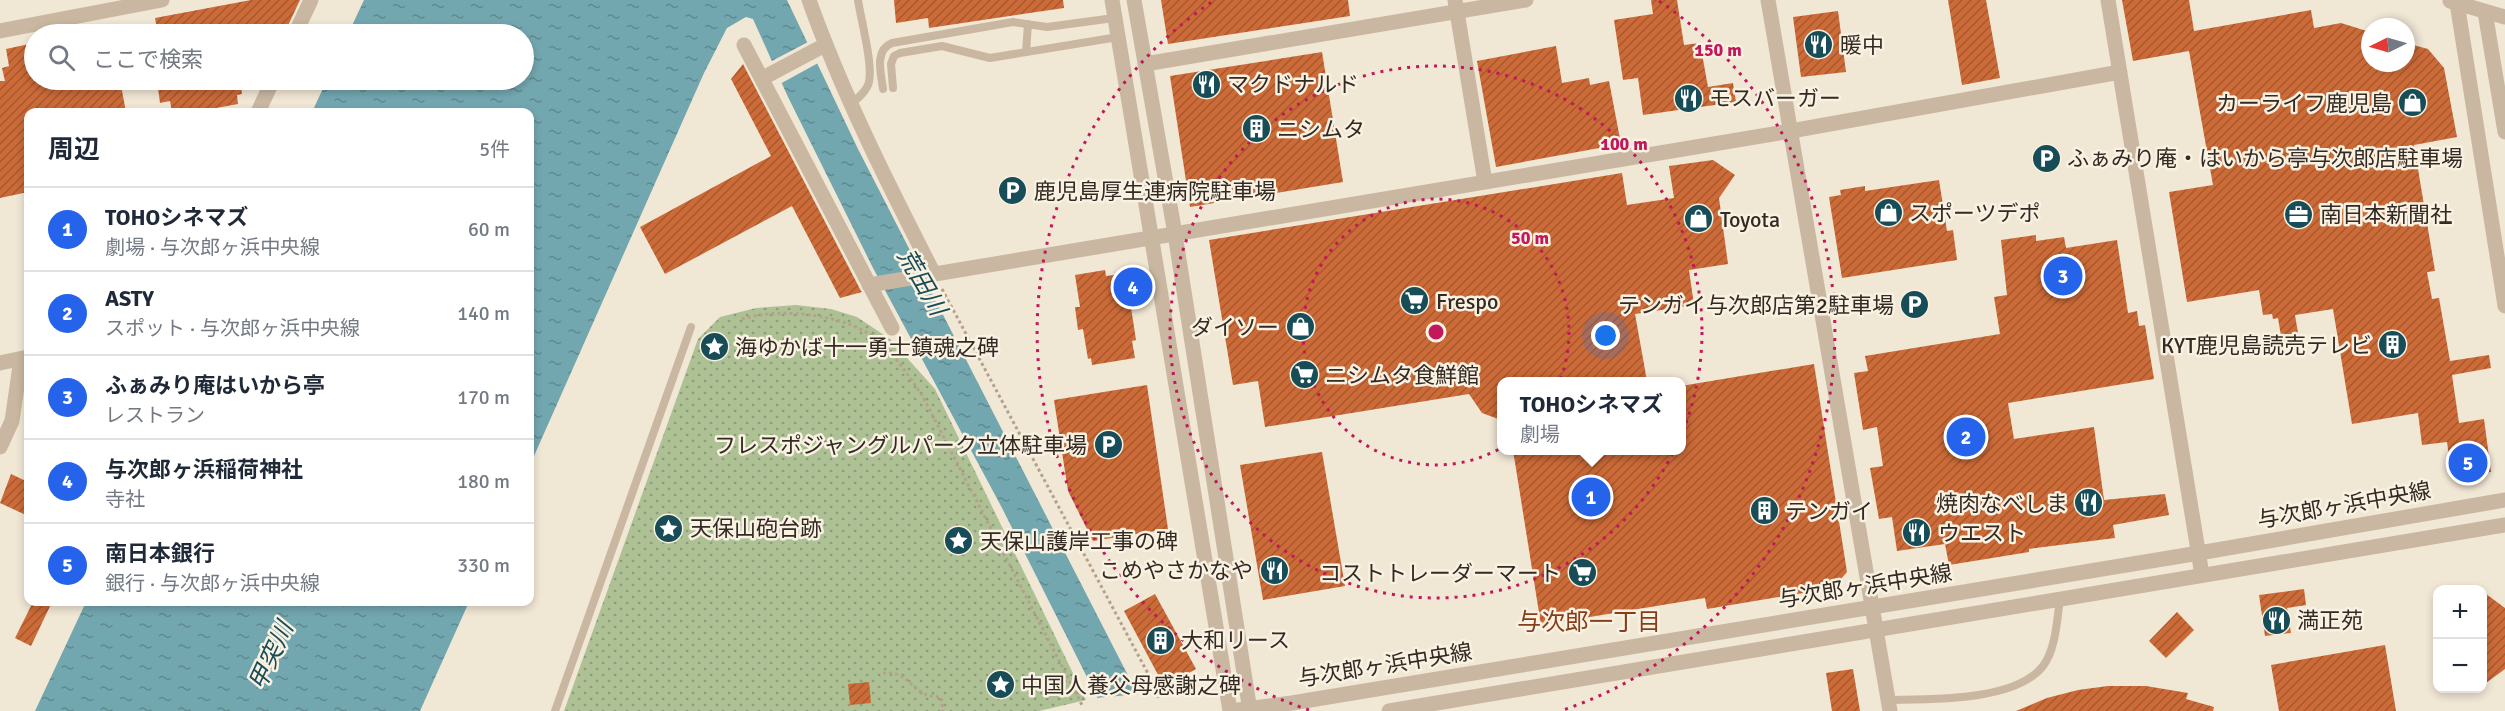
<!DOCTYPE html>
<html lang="ja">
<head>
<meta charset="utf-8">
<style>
	:root { --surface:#fff; --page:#f2f2f3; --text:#1f2937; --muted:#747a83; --line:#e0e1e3; --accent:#2563eb }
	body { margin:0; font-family:Signika,"Noto Sans JP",sans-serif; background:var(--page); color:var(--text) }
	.controls { position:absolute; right:18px; bottom:18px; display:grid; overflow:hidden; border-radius:12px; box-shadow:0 3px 9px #0003 }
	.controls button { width:54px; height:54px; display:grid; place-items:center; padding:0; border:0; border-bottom:2px solid var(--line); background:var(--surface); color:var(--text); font:30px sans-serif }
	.compass { position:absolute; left:2361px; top:18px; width:54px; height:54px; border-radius:50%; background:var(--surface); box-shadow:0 3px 9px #0003; rotate:265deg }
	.you { position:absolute; left:1606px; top:336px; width:21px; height:21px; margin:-15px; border:4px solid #fff; border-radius:50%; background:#1a73e8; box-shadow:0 0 0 9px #1a73e833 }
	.badge { display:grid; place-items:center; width:39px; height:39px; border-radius:50%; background:var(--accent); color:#fff; font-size:20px; font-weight:700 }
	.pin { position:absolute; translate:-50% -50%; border:3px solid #fff; box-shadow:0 2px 6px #0006 }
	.popup { position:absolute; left:1497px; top:377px; width:189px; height:78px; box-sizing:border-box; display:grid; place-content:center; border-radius:12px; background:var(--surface); filter:drop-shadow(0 2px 4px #0005); font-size:20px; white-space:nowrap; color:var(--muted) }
	.popup b { font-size:22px; color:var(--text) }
	.popup::after { content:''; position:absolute; left:50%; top:100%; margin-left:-12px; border:12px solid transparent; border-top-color:var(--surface) }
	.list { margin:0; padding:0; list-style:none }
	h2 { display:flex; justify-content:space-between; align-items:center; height:78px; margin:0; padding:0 24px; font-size:26px }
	h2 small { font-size:20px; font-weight:400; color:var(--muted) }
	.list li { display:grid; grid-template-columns:39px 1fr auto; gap:18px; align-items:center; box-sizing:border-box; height:84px; padding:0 24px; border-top:2px solid var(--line) }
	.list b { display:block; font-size:22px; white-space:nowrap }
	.list p { margin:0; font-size:20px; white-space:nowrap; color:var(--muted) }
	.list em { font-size:20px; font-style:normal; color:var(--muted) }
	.icon { flex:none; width:33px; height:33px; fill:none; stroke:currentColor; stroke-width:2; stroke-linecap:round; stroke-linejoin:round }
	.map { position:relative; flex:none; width:2505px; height:711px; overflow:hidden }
	.search { position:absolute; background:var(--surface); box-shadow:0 3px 9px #0003; left:24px; top:24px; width:510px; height:66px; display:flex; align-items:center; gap:15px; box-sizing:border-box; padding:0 21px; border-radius:33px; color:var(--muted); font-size:22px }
	.panel { position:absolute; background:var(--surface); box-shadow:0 3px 9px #0003; left:24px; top:108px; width:510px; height:498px; border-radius:12px }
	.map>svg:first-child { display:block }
</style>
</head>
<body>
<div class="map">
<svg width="2505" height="711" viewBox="0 0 2505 711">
	<defs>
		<pattern id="park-dots" width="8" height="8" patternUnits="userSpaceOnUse" patternTransform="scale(1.5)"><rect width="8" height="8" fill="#adc195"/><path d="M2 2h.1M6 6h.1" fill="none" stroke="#8d9d79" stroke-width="1.8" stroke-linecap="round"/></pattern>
		<pattern id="water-ripples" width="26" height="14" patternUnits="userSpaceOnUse" patternTransform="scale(1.5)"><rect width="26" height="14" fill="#73a7b0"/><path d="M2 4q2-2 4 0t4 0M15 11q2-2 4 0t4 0" fill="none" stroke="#5f888f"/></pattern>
		<pattern id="building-hatch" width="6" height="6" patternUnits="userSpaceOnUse" patternTransform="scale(1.5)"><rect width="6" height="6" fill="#cc6b38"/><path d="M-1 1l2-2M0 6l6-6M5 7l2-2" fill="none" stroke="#a6582f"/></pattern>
	</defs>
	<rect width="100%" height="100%" fill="#f1e7d5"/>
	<!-- park -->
	<path fill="url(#park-dots)" d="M796,305l35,4 26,8 33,22 45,50 151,311 -47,11h-475l134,-372 22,-22 36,-9z"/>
	<!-- water -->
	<path fill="url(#water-ripples)" d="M364,0h423l71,149 279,544 7,18h-42l-5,-14 -96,-191 -128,-238 -85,-171 -35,-78 -7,-2 -19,11 -23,45 -174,392v-353h-218l15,-32h197v-46h-176z
		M86,602h383l-49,109h-385z"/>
	<!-- pier -->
	<path fill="#f1e7d5" d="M810,41l10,21 -42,23 -10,-22z
		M1141,694l6,17h-48l-5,-13z"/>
	<!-- building -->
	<path fill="url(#building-hatch)" d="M251,0h49l-16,34h-126l-3,-16z
		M894,0h169l1,8 -135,20 -1,-10 -32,5z
		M1161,0h187l2,16 -182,28z
		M1651,0h26l7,45 16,-2 8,44 25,-4 3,19 -93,13 -5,-37 -15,2 -9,-60 39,-6z
		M1948,0h38l14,78 -38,7z
		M2122,0h67l5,31 117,-21 3,18 27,-5 29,9v31h36v-20l22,6 16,19 13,69 -43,8 21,126 -8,1 5,27 7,-1 11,63 39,-6 2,13 -39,7 7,48 25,-4 7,53 -39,5 -5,-35 -25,3 -4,-32 -66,11 -19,-115 -38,6 4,24 -17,3 -4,-24 -5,1 -1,-5 -9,1 -4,-25 -72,12 -18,-110 44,-7 -24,-134 -56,10z
		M1838,11l8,61 -45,5 -8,-60z
		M34,43v37h86l6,32h-98v80l-28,6v-117h5l-3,-13 7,-2 -3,-17z
		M1556,46l6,37 27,-5 1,7 19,-4 12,63 -125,23 -19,-106z
		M1322,52l21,130 -153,25 -20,-131z
		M743,64l118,227 1,1 -22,6 -48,-92 -127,68 -25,-47 131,-71 -40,-77z
		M167,80h73l2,14 -5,1 1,9 -44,8h-22l-2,-11 -10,2 -2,-15 10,-2z
		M1713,160l22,15 -16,23 9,66 -39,6 5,35 -59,9 12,67h-146v39l-19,-7 -13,-19 -204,33 -7,-46 -25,4 -24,-145 413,-67 5,32 47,-7 -5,-32z
		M1939,180l8,51 6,-1 4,30 -115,18 -13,-81 12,-2 -1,-5 25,-4v5z
		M2036,235v6l28,-4 2,11 51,-8 11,73 9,-2 2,15 6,-1 9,54 -146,24 6,36 80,-12 10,73 61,-6 4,21 -56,10 2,13 -86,11v3l-80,13 -4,-21 -48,7 -5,-34 -13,2 -9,-51 13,-2 -6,-39 -14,3 -9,-57 14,-2 -3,-15 135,-22 -6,-37 13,-2 -6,-55z
		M1105,270l1,6 16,-2 4,27h4l6,39 -4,1 3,17 -43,7 -1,-7 -3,1 -5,-30 -5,1 -3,-23h5l-5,-32z
		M1814,364l33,208 -14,16 -126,21 -2,-11 -164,27 -28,-175h168v-64z
		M1147,385l21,144 -75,12 -25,-50 -14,-91z
		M1322,452l23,134 -82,14 -23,-135z
		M11,474l17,8v34l-28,-13z
		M2304,589l2,16 -19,3 4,25 -26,3 -6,-41z
		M2482,591l23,17v61l-23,17z
		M1155,594l41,75 -32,17 -40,-75z
		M33,602h19l-21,44 -16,-8z
		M2177,612l17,18 -28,28 -17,-17z
		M2385,645l11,66h-117l-8,-46z
		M1853,669l7,42h-28l-6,-38z
		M869,682l2,21 -21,2 -2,-21z
		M2108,686h38l42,7 -2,6 28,8 -1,4h-197l31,-13 31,-8z"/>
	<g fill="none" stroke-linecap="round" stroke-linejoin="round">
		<!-- path -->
		<path stroke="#b5a18b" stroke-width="3" stroke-dasharray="3 3" stroke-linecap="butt" d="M942,289l210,392 6,17
			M742,319c38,-12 106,-5 137,22 17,15 30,36 43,54l161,312
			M883,673c32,-2 25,24 58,24l2,14"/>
		<!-- service -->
		<path stroke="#c9b7a1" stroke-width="8" d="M1026,52l2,-28
			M893,88l-2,-24 3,-8 6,-3 42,-7 48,12 128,-21
			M883,89c-2,-15 -9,-39 9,-46l121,-21 34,5 67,-9
			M851,104c7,-6 16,-13 18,-22 4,-18 -8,-62 -11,-82
			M1888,700c42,-1 127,2 155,-34 13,-17 14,-47 17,-67
			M555,711l136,-384"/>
		<!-- minor -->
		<path stroke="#c9b7a1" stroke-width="15" d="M809,0c34,95 79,184 125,274
			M1455,0l30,182
			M2108,0l94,575
			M0,31l162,-31
			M295,34l16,-34
			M744,45l148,283
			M1145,64l381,-64
			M763,78l62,-33
			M258,112l15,-32
			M869,285l922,-154 329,-59
			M0,363l28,-6
			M0,447l12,-26 9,-62"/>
		<!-- tertiary -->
		<path stroke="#c9b7a1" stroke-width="15" d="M1112,0l118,711
			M1134,0l41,234 75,477
			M1768,0l122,711
			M2450,1l55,16
			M2457,3l48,303
			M2485,12l20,120
			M1231,711l61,-8 907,-150 306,-53
			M1389,711l1116,-186"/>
	</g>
	<!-- distance rings -->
	<g fill="none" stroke="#c2185b" stroke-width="3" stroke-dasharray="3 6">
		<circle cx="1436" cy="332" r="133"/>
		<circle cx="1436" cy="332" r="266"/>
		<path d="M1309 710A399 399 0 0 1 1213 1M1659 1A399 399 0 0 1 1563 710"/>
	</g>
	<!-- icons -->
	<defs>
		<symbol id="restaurant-disc" viewBox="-11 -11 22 22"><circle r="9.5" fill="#184c56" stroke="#f9f1e1"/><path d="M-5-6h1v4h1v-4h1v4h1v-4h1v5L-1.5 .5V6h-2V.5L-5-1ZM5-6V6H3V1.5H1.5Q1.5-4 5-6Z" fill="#fff"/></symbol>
		<symbol id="shop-disc" viewBox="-11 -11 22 22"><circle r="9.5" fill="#184c56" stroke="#f9f1e1"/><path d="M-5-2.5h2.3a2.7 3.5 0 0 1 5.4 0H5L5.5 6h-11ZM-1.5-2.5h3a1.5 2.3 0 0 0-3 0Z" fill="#fff"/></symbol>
		<symbol id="building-disc" viewBox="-11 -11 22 22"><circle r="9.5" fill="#184c56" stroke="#f9f1e1"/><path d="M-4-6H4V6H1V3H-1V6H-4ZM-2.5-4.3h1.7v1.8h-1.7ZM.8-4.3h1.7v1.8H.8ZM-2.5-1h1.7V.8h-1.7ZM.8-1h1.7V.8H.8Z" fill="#fff"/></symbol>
		<symbol id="parking-disc" viewBox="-11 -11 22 22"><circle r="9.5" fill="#184c56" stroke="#f9f1e1"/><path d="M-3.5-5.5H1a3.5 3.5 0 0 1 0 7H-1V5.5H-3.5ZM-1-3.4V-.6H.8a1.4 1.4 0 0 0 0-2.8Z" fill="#fff"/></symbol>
		<symbol id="office-disc" viewBox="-11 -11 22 22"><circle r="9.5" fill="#184c56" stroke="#f9f1e1"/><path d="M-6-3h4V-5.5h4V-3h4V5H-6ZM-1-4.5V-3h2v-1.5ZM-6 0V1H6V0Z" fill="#fff"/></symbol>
		<symbol id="supermarket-disc" viewBox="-11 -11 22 22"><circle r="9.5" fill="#184c56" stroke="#f9f1e1"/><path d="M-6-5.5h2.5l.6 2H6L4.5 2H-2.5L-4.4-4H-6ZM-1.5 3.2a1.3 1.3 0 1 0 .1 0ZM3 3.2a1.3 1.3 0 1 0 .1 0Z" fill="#fff"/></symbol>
		<symbol id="sight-disc" viewBox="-11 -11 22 22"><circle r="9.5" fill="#184c56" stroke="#f9f1e1"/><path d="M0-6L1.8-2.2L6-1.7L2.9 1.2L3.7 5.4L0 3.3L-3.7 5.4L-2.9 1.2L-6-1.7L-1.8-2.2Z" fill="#fff"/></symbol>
	</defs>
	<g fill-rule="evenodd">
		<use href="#restaurant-disc" x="1802" y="28" width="33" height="33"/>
		<use href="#restaurant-disc" x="1190" y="68" width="33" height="33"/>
		<use href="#restaurant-disc" x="1672" y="82" width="33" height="33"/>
		<use href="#shop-disc" x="2396" y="86" width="33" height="33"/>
		<use href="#building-disc" x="1240" y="112" width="33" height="33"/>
		<use href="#parking-disc" x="2030" y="142" width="33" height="33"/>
		<use href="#parking-disc" x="996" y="174" width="33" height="33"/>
		<use href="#shop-disc" x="1872" y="196" width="33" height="33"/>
		<use href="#office-disc" x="2282" y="198" width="33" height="33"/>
		<use href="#shop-disc" x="1682" y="202" width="33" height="33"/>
		<use href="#supermarket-disc" x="1398" y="284" width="33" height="33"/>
		<use href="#parking-disc" x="1898" y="288" width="33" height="33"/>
		<use href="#shop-disc" x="1284" y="310" width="33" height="33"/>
		<use href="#building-disc" x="2376" y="328" width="33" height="33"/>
		<use href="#sight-disc" x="698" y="330" width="33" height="33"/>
		<use href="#supermarket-disc" x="1288" y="358" width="33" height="33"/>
		<use href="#parking-disc" x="1092" y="428" width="33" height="33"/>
		<use href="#restaurant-disc" x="2072" y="486" width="33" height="33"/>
		<use href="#building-disc" x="1748" y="494" width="33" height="33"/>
		<use href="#sight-disc" x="652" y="512" width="33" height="33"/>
		<use href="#restaurant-disc" x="1900" y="516" width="33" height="33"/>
		<use href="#sight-disc" x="942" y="524" width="33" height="33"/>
		<use href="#restaurant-disc" x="1258" y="554" width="33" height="33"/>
		<use href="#supermarket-disc" x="1566" y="556" width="33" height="33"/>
		<use href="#restaurant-disc" x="2260" y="604" width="33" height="33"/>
		<use href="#building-disc" x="1144" y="624" width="33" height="33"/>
		<use href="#sight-disc" x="984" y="668" width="33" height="33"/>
	</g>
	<g text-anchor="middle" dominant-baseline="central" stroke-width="5" stroke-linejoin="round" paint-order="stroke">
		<!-- poi labels -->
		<g font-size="22" fill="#332a24" stroke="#f9f1e1" text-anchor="start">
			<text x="1840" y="45">暖中</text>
			<text x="1227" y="84">マクドナルド</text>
			<text x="1709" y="98">モスバーガー</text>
			<text x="2392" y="103" text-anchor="end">カーライフ鹿児島</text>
			<text x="1277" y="129">ニシムタ</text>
			<text x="2067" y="158">ふぁみり庵・はいから亭与次郎店駐車場</text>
			<text x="1034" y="191">鹿児島厚生連病院駐車場</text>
			<text x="1909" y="213">スポーツデポ</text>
			<text x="2320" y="214">南日本新聞社</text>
			<text x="1720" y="219">Toyota</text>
			<text x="1436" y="301">Frespo</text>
			<text x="1894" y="305" text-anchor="end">テンガイ与次郎店第2駐車場</text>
			<text x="1279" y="327" text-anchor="end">ダイソー</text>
			<text x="2372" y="345" text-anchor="end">KYT鹿児島読売テレビ</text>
			<text x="735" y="347">海ゆかば十一勇士鎮魂之碑</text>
			<text x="1325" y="375">ニシムタ食鮮館</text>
			<text x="1087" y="445" text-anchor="end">フレスポジャングルパーク立体駐車場</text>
			<text x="2068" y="503" text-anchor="end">焼肉なべしま</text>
			<text x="1785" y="511">テンガイ</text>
			<text x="690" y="528">天保山砲台跡</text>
			<text x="1938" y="533">ウエスト</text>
			<text x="980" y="541">天保山護岸工事の碑</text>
			<text x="1253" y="570" text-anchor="end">こめやさかなや</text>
			<text x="1561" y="573" text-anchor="end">コストトレーダーマート</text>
			<text x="2297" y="620">満正苑</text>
			<text x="1181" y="640">大和リース</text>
			<text x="1021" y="685">中国人養父母感謝之碑</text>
		</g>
		<!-- street labels -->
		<g font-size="22" fill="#332a24" stroke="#f9f1e1">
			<text transform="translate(2344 505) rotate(-10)">与次郎ヶ浜中央線</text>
			<text transform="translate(1865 586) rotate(-9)">与次郎ヶ浜中央線</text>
			<text transform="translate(1385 665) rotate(-9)">与次郎ヶ浜中央線</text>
		</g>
		<!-- water labels -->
		<g font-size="24" font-style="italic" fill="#184c56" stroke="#f9f1e1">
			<text transform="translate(922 282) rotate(60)">荒田川</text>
			<text transform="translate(271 656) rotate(-65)">甲突川</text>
		</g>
		<!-- neighbourhood labels -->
		<g font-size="24" fill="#863e1a" stroke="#f9f1e1">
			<text x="1589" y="622">与次郎一丁目</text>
		</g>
	</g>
	<circle cx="1436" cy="332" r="9" fill="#c2185b" stroke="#f9f1e1" stroke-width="3"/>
	<g font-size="18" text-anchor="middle" font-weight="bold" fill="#c2185b" stroke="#f9f1e1" stroke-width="5" stroke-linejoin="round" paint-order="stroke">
		<text x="1718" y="56">150 m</text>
		<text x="1624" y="150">100 m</text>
		<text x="1530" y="244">50 m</text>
	</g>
</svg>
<div class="controls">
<button>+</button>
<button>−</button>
</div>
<svg class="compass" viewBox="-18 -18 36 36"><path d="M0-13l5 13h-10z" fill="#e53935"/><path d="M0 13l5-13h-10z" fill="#747a83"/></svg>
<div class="you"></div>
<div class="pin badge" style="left:1591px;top:497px">1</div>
<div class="popup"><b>TOHOシネマズ</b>劇場</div>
<div class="pin badge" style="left:1966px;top:437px">2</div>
<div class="pin badge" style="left:2063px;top:276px">3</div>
<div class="pin badge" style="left:1133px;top:287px">4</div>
<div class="pin badge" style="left:2468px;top:463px">5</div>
<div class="search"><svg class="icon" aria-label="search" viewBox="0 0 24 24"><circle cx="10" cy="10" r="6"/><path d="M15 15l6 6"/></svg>ここで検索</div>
<section class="panel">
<h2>周辺<small>5件</small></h2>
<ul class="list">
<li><span class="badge">1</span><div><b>TOHOシネマズ</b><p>劇場 · 与次郎ヶ浜中央線</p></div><em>60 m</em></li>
<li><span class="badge">2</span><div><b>ASTY</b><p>スポット · 与次郎ヶ浜中央線</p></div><em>140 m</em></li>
<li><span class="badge">3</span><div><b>ふぁみり庵はいから亭</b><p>レストラン</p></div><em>170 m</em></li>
<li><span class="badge">4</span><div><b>与次郎ヶ浜稲荷神社</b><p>寺社</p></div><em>180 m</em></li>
<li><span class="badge">5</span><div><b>南日本銀行</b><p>銀行 · 与次郎ヶ浜中央線</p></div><em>330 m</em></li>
</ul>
</section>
</div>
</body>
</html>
